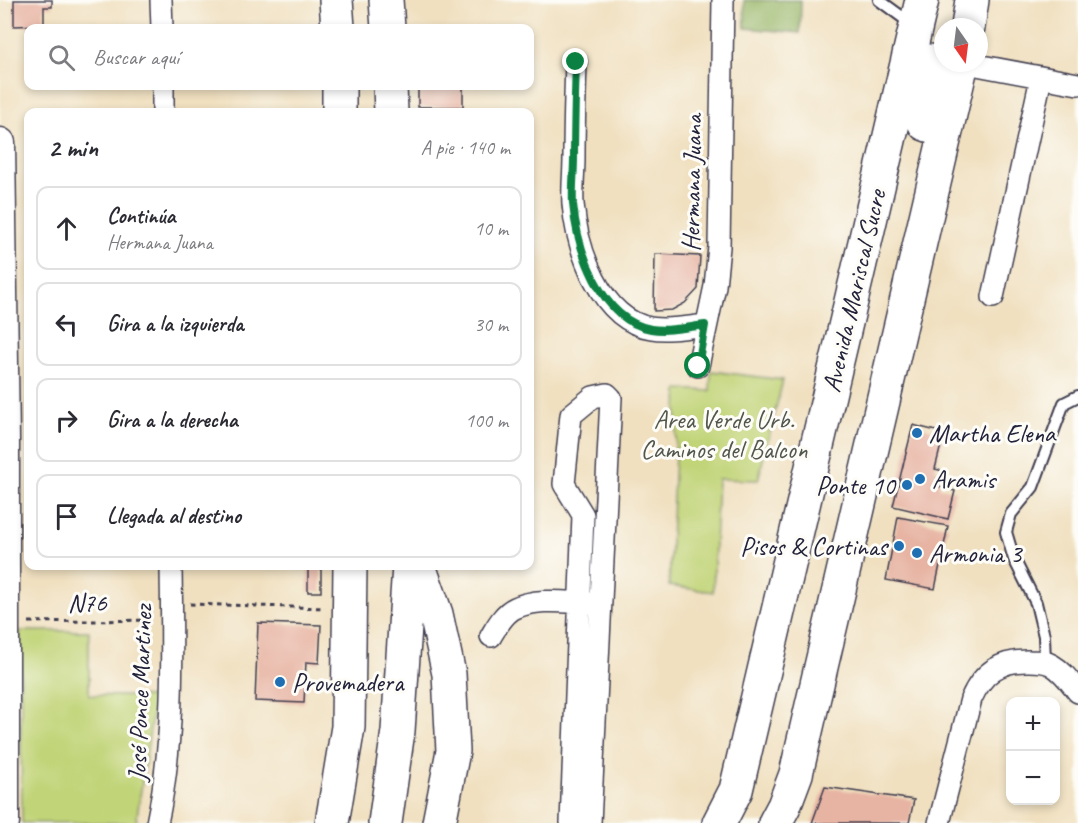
<!DOCTYPE html>
<html lang="es">
<head>
<meta charset="utf-8">
<style>
	:root { --surface:#fff; --page:#f7f7f7; --text:#2b2b33; --muted:#7c7c81; --line:#e1e1e2 }
	body { margin:0; font-family:Caveat,sans-serif; background:var(--page); color:var(--text) }
	.controls { position:absolute; right:18px; bottom:18px; display:grid; overflow:hidden; border-radius:12px; box-shadow:0 3px 9px #0003 }
	.controls button { width:54px; height:54px; display:grid; place-items:center; padding:0; border:0; border-bottom:2px solid var(--line); background:var(--surface); color:var(--text); font:30px sans-serif }
	.compass { position:absolute; left:934px; top:18px; width:54px; height:54px; border-radius:50%; background:var(--surface); box-shadow:0 3px 9px #0003; rotate:166deg }
	.stop { position:absolute; width:18px; height:18px; margin:-14px; border:4px solid #0b8043; border-radius:50%; background:#fff }
	.stop.end { background:#0b8043; border-color:#fff; box-shadow:0 2px 6px #0008 }
	.list { margin:0; padding:0; list-style:none }
	h2 { display:flex; justify-content:space-between; align-items:center; height:78px; margin:0; padding:0 24px; font-size:26px }
	h2 small { font-size:20px; font-weight:400; color:var(--muted) }
	.list li { display:grid; grid-template-columns:39px 1fr auto; gap:18px; align-items:center; box-sizing:border-box; height:84px; margin:0 12px 12px; padding:0 12px; border:2px solid var(--line); border-radius:12px }
	.list b { display:block; font-size:22px; white-space:nowrap }
	.list p { margin:0; font-size:20px; white-space:nowrap; color:var(--muted) }
	.list em { font-size:20px; font-style:normal; color:var(--muted) }
	.icon { flex:none; width:33px; height:33px; fill:none; stroke:currentColor; stroke-width:2; stroke-linecap:round; stroke-linejoin:round }
	.map { position:relative; flex:none; width:1078px; height:823px; overflow:hidden }
	.search { position:absolute; background:var(--surface); box-shadow:0 3px 9px #0003; left:24px; top:24px; width:510px; height:66px; display:flex; align-items:center; gap:15px; box-sizing:border-box; padding:0 21px; border-radius:12px; color:var(--muted); font-size:22px }
	.panel { position:absolute; background:var(--surface); box-shadow:0 3px 9px #0003; left:24px; top:108px; width:510px; height:462px; border-radius:12px }
	.map>svg:first-child { display:block }
</style>
</head>
<body>
<div class="map">
<svg width="1078" height="823" viewBox="0 0 1078 823">
	<rect width="100%" height="100%" fill="#fdfcf7"/>
	<filter id="ink" filterUnits="userSpaceOnUse"><feTurbulence type="fractalNoise" baseFrequency=".0167" numOctaves="2"/><feDisplacementMap in="SourceGraphic" scale="12" xChannelSelector="R" yChannelSelector="G"/><feConvolveMatrix kernelMatrix="1 2 1 2 8 2 1 2 1" color-interpolation-filters="sRGB"/></filter>
	<filter id="wash" filterUnits="userSpaceOnUse"><feTurbulence type="fractalNoise" baseFrequency=".008" numOctaves="4" result="noise"/><feDisplacementMap in="SourceGraphic" scale="24" xChannelSelector="R" yChannelSelector="G"/><feGaussianBlur stdDeviation="1.35" result="paint"/><feColorMatrix in="noise" values="0 0 0 0 0 0 0 0 0 0 0 0 0 0 0 0 0 1.4 0 .05"/><feComposite in="paint" operator="in"/></filter>
	<g filter="url(#wash)">
		<rect width="100%" height="100%" fill="#f0e0c0"/>
		<!-- green -->
		<path fill="#c1d478" stroke="#727b5a" stroke-width="1.5" d="M711,371l72,9 -25,100 -40,-1 -5,113 -44,-6 9,-197 32,2z
			M20,631h69v64l66,2 -19,126h-114z"/>
		<!-- forest -->
		<path fill="#98b668" stroke="#5d6c52" stroke-width="1.5" d="M744,0h57l-1,33 -55,-5z"/>
		<g id="blocks">
			<!-- building -->
			<path fill="#e7b4a3" d="M14,0h38v7h-8v18l-30,1z
				M418,86h45v21h-45z
				M655,254l45,2 -2,33 -13,14 -13,7 -18,1z
				M913,425l31,8 -9,36 8,2 -4,16 16,4 -7,28 -55,-13z
				M898,517l50,9 -13,63 -49,-9z
				M308,566h13v26h-13z
				M258,623l63,2 -2,38 -13,-1 -2,41 -49,-2z
				M825,787l89,13 -5,23h-97z"/>
		</g>
	</g>
	<g filter="url(#ink)">
		<use href="#blocks" fill-opacity="0" stroke="#413e4f" stroke-width="1.5"/>
		<g fill="none" stroke-linecap="round" stroke-linejoin="round">
			<defs>
				<path id="lane" d="M879,0l34,25
					M1045,662l-1,-26 -8,-33 -22,-44 -8,-27 5,-18 22,-27 31,-84 14,-7"/>
				<path id="street" d="M161,0l1,28
					M576,62c-1,32 -2,64 -2,96 0,15 -2,31 -1,46 4,44 27,116 78,124 17,3 37,-1 54,-3
					M966,63l112,21
					M163,86v26
					M993,297l48,-219
					M698,366l17,-80 4,-39 4,-247
					M491,636c6,-10 13,-23 24,-28 24,-11 54,-5 79,-5
					M157,823c18,-84 15,-172 14,-257
					M571,823l12,-308 -19,-31 7,-69 22,-18 14,-3 4,4 -21,425
					M939,823l32,-124c12,-27 29,-39 59,-38 8,0 15,0 22,4 12,7 18,17 26,27"/>
				<path id="secondary" d="M0,143l4,296v384"/>
				<path id="primary" d="M336,0l2,28
					M386,0l2,28
					M968,27l4,-27
					M930,61l-10,52 5,11c9,4 15,4 23,-1
					M339,86v26
					M390,86l1,26
					M419,566l17,48 13,60 4,77 -14,72
					M332,823l16,-96 2,-161
					M385,823l13,-92 11,-165
					M719,823l17,-33 186,-790
					M775,823l9,-17 12,-32 166,-711"/>
			</defs>
			<!-- lane casing -->
			<use href="#lane" stroke="#413e4f" stroke-width="14"/>
			<!-- street casing -->
			<use href="#street" stroke="#413e4f" stroke-width="24"/>
			<!-- secondary casing -->
			<use href="#secondary" stroke="#413e4f" stroke-width="33"/>
			<!-- primary casing -->
			<use href="#primary" stroke="#413e4f" stroke-width="36"/>
			<!-- path -->
			<path stroke="#413e4f" stroke-width="3" stroke-dasharray="4.5 4.5" stroke-linecap="butt" d="M190,604l135,4
				M29,622l122,-2"/>
			<!-- lane -->
			<use href="#lane" stroke="#fff" stroke-width="10"/>
			<!-- street -->
			<use href="#street" stroke="#fff" stroke-width="21"/>
			<!-- secondary -->
			<use href="#secondary" stroke="#fff" stroke-width="30"/>
			<!-- primary -->
			<use href="#primary" stroke="#fff" stroke-width="33"/>
		</g>
	</g>
	<g fill="none" stroke-linecap="round" stroke-linejoin="round" filter="url(#ink)">
		<!-- route -->
		<path stroke="#0b8043" stroke-width="8" d="M576,62c-1,32 -2,64 -2,96 0,15 -2,31 -1,46 4,44 27,116 78,125 17,3 37,-2 54,-4l-7,41"/>
	</g>
	<!-- markers -->
	<g fill="#1f6fb2" stroke="#fdfcf7" stroke-width="2">
		<circle cx="917" cy="433" r="6"/>
		<circle cx="920" cy="479" r="6"/>
		<circle cx="907" cy="485" r="6"/>
		<circle cx="899" cy="546" r="6"/>
		<circle cx="917" cy="553" r="6"/>
		<circle cx="280" cy="682" r="6"/>
	</g>
	<g text-anchor="middle" dominant-baseline="central" stroke-width="6" stroke-linejoin="round" paint-order="stroke">
		<!-- street labels -->
		<g font-size="26" fill="#22223b" stroke="#fdfcf7">
			<text transform="translate(692 183) rotate(-89)">Hermana Juana</text>
			<text transform="translate(854 291) rotate(-77)">Avenida Mariscal Sucre</text>
			<text transform="translate(87 603) rotate(-1)">N76</text>
			<text transform="translate(140 693) rotate(-88)">José Ponce Martinez</text>
		</g>
		<!-- park labels -->
		<g font-size="26" fill="#52574d" stroke="#fdfcf7">
			<text x="724" y="419">Area Verde Urb.<tspan x="724" dy="30">Caminos del Balcon</tspan></text>
		</g>
		<!-- poi labels -->
		<g font-size="26" fill="#22223b" stroke="#fdfcf7" text-anchor="start">
			<text x="929" y="433">Martha Elena</text>
			<text x="932" y="479">Aramis</text>
			<text x="895" y="485" text-anchor="end">Ponte 10</text>
			<text x="887" y="546" text-anchor="end">Pisos &amp; Cortinas</text>
			<text x="929" y="553">Armonia 3</text>
			<text x="292" y="682">Provemadera</text>
		</g>
	</g>
</svg>
<div class="controls">
<button>+</button>
<button>−</button>
</div>
<svg class="compass" viewBox="-18 -18 36 36"><path d="M0-13l5 13h-10z" fill="#e53935"/><path d="M0 13l5-13h-10z" fill="#7c7c81"/></svg>
<div class="stop" style="left:698px;top:366px"></div>
<div class="stop end" style="left:576px;top:62px"></div>
<div class="search"><svg class="icon" aria-label="search" viewBox="0 0 24 24"><circle cx="10" cy="10" r="6"/><path d="M15 15l6 6"/></svg>Buscar aquí</div>
<section class="panel">
<h2>2 min<small>A pie · 140 m</small></h2>
<ul class="list">
<li><svg class="icon" aria-label="ahead" viewBox="0 0 24 24"><path d="M12 20V5M6 11l6-6 6 6"/></svg><div><b>Continúa</b><p>Hermana Juana</p></div><em>10 m</em></li>
<li><svg class="icon" aria-label="left" viewBox="0 0 24 24"><path d="M17 20v-9H6M10 6l-5 5 5 5"/></svg><div><b>Gira a la izquierda</b></div><em>30 m</em></li>
<li><svg class="icon" aria-label="right" viewBox="0 0 24 24"><path d="M7 20v-9h11M14 6l5 5-5 5"/></svg><div><b>Gira a la derecha</b></div><em>100 m</em></li>
<li><svg class="icon" aria-label="arrive" viewBox="0 0 24 24"><path d="M6 21V4h12l-3 4 3 4H6"/></svg><div><b>Llegada al destino</b></div></li>
</ul>
</section>
</div>
</body>
</html>
